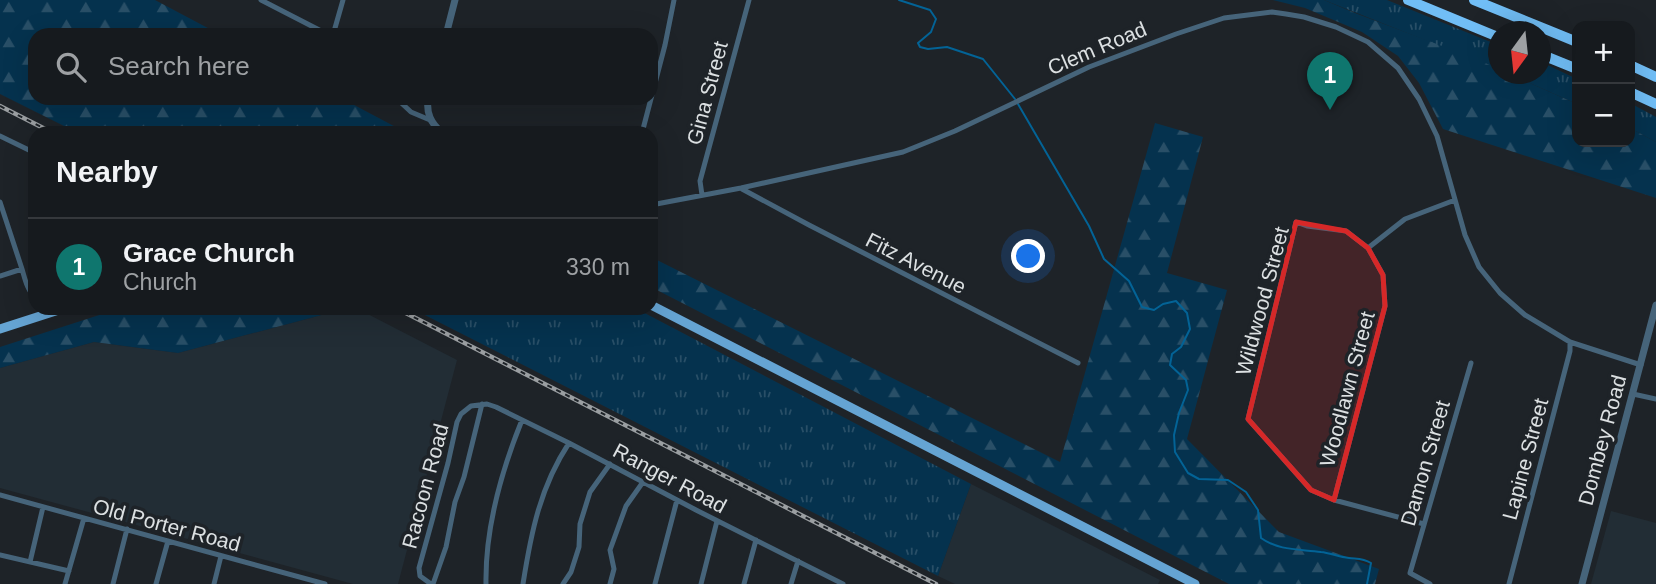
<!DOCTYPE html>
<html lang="en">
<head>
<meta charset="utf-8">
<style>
	:root { --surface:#161a1e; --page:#23272b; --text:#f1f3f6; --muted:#9ea1a4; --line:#35383c; --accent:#0f766e }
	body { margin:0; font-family:Arial,sans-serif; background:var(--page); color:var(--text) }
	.controls { position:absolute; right:21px; top:21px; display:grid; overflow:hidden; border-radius:14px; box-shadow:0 7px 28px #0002 }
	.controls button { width:63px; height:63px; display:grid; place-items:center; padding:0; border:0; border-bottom:2px solid var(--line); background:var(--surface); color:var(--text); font:35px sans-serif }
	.compass { position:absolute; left:1488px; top:21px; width:63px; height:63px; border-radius:50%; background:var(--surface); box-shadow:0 7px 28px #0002; rotate:195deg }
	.you { position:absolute; left:1029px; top:257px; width:24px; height:24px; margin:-18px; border:5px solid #fff; border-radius:50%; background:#1a73e8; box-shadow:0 0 0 10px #1a73e833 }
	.badge { display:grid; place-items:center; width:46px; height:46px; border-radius:50%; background:var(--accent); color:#fff; font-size:23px; font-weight:700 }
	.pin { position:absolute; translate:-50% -58px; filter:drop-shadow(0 2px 4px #0008) }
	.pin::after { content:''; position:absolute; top:37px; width:24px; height:21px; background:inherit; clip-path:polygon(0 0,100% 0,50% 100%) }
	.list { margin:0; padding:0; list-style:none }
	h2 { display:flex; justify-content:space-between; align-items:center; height:91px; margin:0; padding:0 28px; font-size:30px }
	h2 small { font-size:23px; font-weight:400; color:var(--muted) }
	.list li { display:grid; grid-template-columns:46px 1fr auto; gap:21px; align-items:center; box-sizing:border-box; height:98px; padding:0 28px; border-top:2px solid var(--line) }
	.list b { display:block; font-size:26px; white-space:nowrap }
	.list p { margin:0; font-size:23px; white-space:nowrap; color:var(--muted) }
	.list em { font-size:23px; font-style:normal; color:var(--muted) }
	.icon { flex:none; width:38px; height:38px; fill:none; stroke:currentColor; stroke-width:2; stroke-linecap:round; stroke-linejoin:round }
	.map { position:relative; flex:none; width:1656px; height:584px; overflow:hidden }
	.search { position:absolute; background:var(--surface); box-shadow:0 7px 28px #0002; left:28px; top:28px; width:630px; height:77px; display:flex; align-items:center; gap:18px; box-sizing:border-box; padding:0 24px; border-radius:21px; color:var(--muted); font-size:26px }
	.panel { position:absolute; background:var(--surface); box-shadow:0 7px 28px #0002; left:28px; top:126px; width:630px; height:189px; border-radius:21px }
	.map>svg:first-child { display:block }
</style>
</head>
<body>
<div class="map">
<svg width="1656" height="584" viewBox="0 0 1656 584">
	<defs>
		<pattern id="grass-tufts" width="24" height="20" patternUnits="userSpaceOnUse" patternTransform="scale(1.75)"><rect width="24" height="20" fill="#05324e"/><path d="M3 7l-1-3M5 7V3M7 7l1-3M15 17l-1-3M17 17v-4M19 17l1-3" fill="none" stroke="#294f67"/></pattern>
		<pattern id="forest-firs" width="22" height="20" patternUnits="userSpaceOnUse" patternTransform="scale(1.75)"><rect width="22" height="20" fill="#05324e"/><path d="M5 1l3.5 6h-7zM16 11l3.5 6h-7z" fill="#294f67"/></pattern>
	</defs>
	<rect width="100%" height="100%" fill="#1e2328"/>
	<!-- built -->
	<path fill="#222d35" d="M348,308h8l101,52 -59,224h-45l-353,-96v-120l94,-26 84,11z
		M971,484l189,96 -2,4h-203l-17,-8z
		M1611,511l45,12v61h-65z"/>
	<!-- grass -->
	<path fill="url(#grass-tufts)" d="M1324,0h63l111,45v24z
		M1541,62l36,17v25l-68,-30h31z
		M1630,103l26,14v25l-26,-14z
		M411,308h224l336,176 -33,92z"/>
	<!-- forest -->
	<path fill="url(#forest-firs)" d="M0,0h155l66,35h-186v63h306l66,35h-329l-78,-39z
		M1273,0h51l31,13 124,47 19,9v5h11l68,30v38h53v-14l26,14v56l-213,-69 -24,-46 -21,-27 -36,-24 -57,-24z
		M1155,123l48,14 -36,136 60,17 -40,149 92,93 100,37 -4,15h-146l-578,-297v-30l409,205z
		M121,308h227l-170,45 -84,-11 -94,26v-21z"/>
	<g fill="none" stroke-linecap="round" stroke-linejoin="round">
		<!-- stream -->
		<path stroke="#036396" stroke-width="2" d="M899,0l31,10 6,9 -5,13 -13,11 2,4 8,2 19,-2 36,12 32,40
			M1018,104l71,122 15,33 25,22 13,26 12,3 9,-6 13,-3 11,12 3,16 -9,18 -9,7 -2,11 16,15 2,10 -9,23 -5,22 1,17 13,21 11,6 29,1 18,12 12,18 3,28c18,13 39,11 60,14 9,1 18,5 28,6 8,1 14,0 22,5l-4,21"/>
		<!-- minor -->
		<path stroke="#46647a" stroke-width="5" d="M261,0l68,35
			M333,35l10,-35
			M396,98l15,14 19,8
			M642,133l23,-88 9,-45
			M0,136l35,17
			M742,189l67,36 269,138
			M702,195l-2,-14 49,-181
			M0,202l22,67
			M651,205l90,-17 162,-36 52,-21 134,-64 87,-33 48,-16 48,-6 14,2 18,3 32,10 32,15 30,26 21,31 18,37 28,99 14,32 21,26 25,22 45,27 71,23
			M1368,248l37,-29 50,-19
			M0,276l22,-7c3,10 5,21 13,28
			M1633,394l23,5
			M0,495l325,89
			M1334,500l51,-194 -2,-31 -15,-27 -22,-17 -39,-5 -11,-4 -48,197 63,71 23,10 90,24
			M0,555l69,16
			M30,562l13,-55
			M65,584l19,-66
			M113,584l14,-55
			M156,584l12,-43
			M214,584l7,-28
			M431,584l-11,-8 -1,-8 29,-105 9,-41 4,-8 10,-8 16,-2 9,3 73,36 127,67 147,74
			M433,584l13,-37 9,-45 9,-25 18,-73
			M486,584c-1,-57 15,-112 36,-164
			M523,584c8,-51 17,-97 46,-141
			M563,584l8,-12 8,-25 1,-23 10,-32 20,-28
			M610,584l4,-15 -4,-19 16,-44 17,-24
			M655,584l22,-84
			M701,584l16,-63
			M744,584l12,-44
			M791,584l7,-23
			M1430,584l-20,-11 61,-210
			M1509,584l61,-233v-9"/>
		<!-- tertiary -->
		<path stroke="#46647a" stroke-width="7" d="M446,35l9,-35
			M428,98c-2,16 3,25 14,35
			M1582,584l74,-279"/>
		<!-- primary -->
		<path stroke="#65a4d3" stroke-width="9" d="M651,305l544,279
			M0,329l65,-21"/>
		<!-- motorway -->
		<path stroke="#71bef6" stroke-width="10" d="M1408,0l90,37
			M1474,0l103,42
			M1540,54l37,15
			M1630,65l26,12
			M1630,92l26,12"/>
		<defs>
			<path id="rail" d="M0,106l53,27
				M396,308l540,276"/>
		</defs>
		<!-- rail casing -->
		<use href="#rail" stroke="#9a9ea1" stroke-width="4.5"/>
		<!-- rail -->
		<use href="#rail" stroke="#1e2328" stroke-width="2" stroke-dasharray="5" stroke-linecap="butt"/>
	</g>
	<!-- marked area -->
	<path fill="#d62828" fill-opacity="0.2" stroke="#d62828" stroke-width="5" stroke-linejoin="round" d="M1296,222l50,9 22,17 15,27 2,31 -51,194 -23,-10 -63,-71z"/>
	<g text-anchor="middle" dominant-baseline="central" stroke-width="7" stroke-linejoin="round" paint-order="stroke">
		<!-- street labels -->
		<g font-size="21" fill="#dce0e2" stroke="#1e2328">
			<text transform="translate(1097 48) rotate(-23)">Clem Road</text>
			<text transform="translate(707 93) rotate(-75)">Gina Street</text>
			<text transform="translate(916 263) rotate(27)">Fitz Avenue</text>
			<text transform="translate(1262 301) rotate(-75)">Wildwood Street</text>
			<text transform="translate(1347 389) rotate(-75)">Woodlawn Street</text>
			<text transform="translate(1602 440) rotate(-75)">Dombey Road</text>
			<text transform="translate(1525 459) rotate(-75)">Lapine Street</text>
			<text transform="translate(1425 463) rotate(-74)">Damon Street</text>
			<text transform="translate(670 478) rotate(28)">Ranger Road</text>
			<text transform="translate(425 486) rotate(-75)">Racoon Road</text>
			<text transform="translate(167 525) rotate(15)">Old Porter Road</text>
		</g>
	</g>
</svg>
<div class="controls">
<button>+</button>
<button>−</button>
</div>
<svg class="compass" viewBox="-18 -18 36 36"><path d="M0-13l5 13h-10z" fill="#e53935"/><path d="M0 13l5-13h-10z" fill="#9ea1a4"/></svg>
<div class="you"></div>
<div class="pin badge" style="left:1330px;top:110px">1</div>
<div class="search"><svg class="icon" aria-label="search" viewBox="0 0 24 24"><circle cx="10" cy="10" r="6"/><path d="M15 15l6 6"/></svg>Search here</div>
<section class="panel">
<h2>Nearby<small></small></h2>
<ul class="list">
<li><span class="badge">1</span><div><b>Grace Church</b><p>Church</p></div><em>330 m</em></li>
</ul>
</section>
</div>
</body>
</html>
